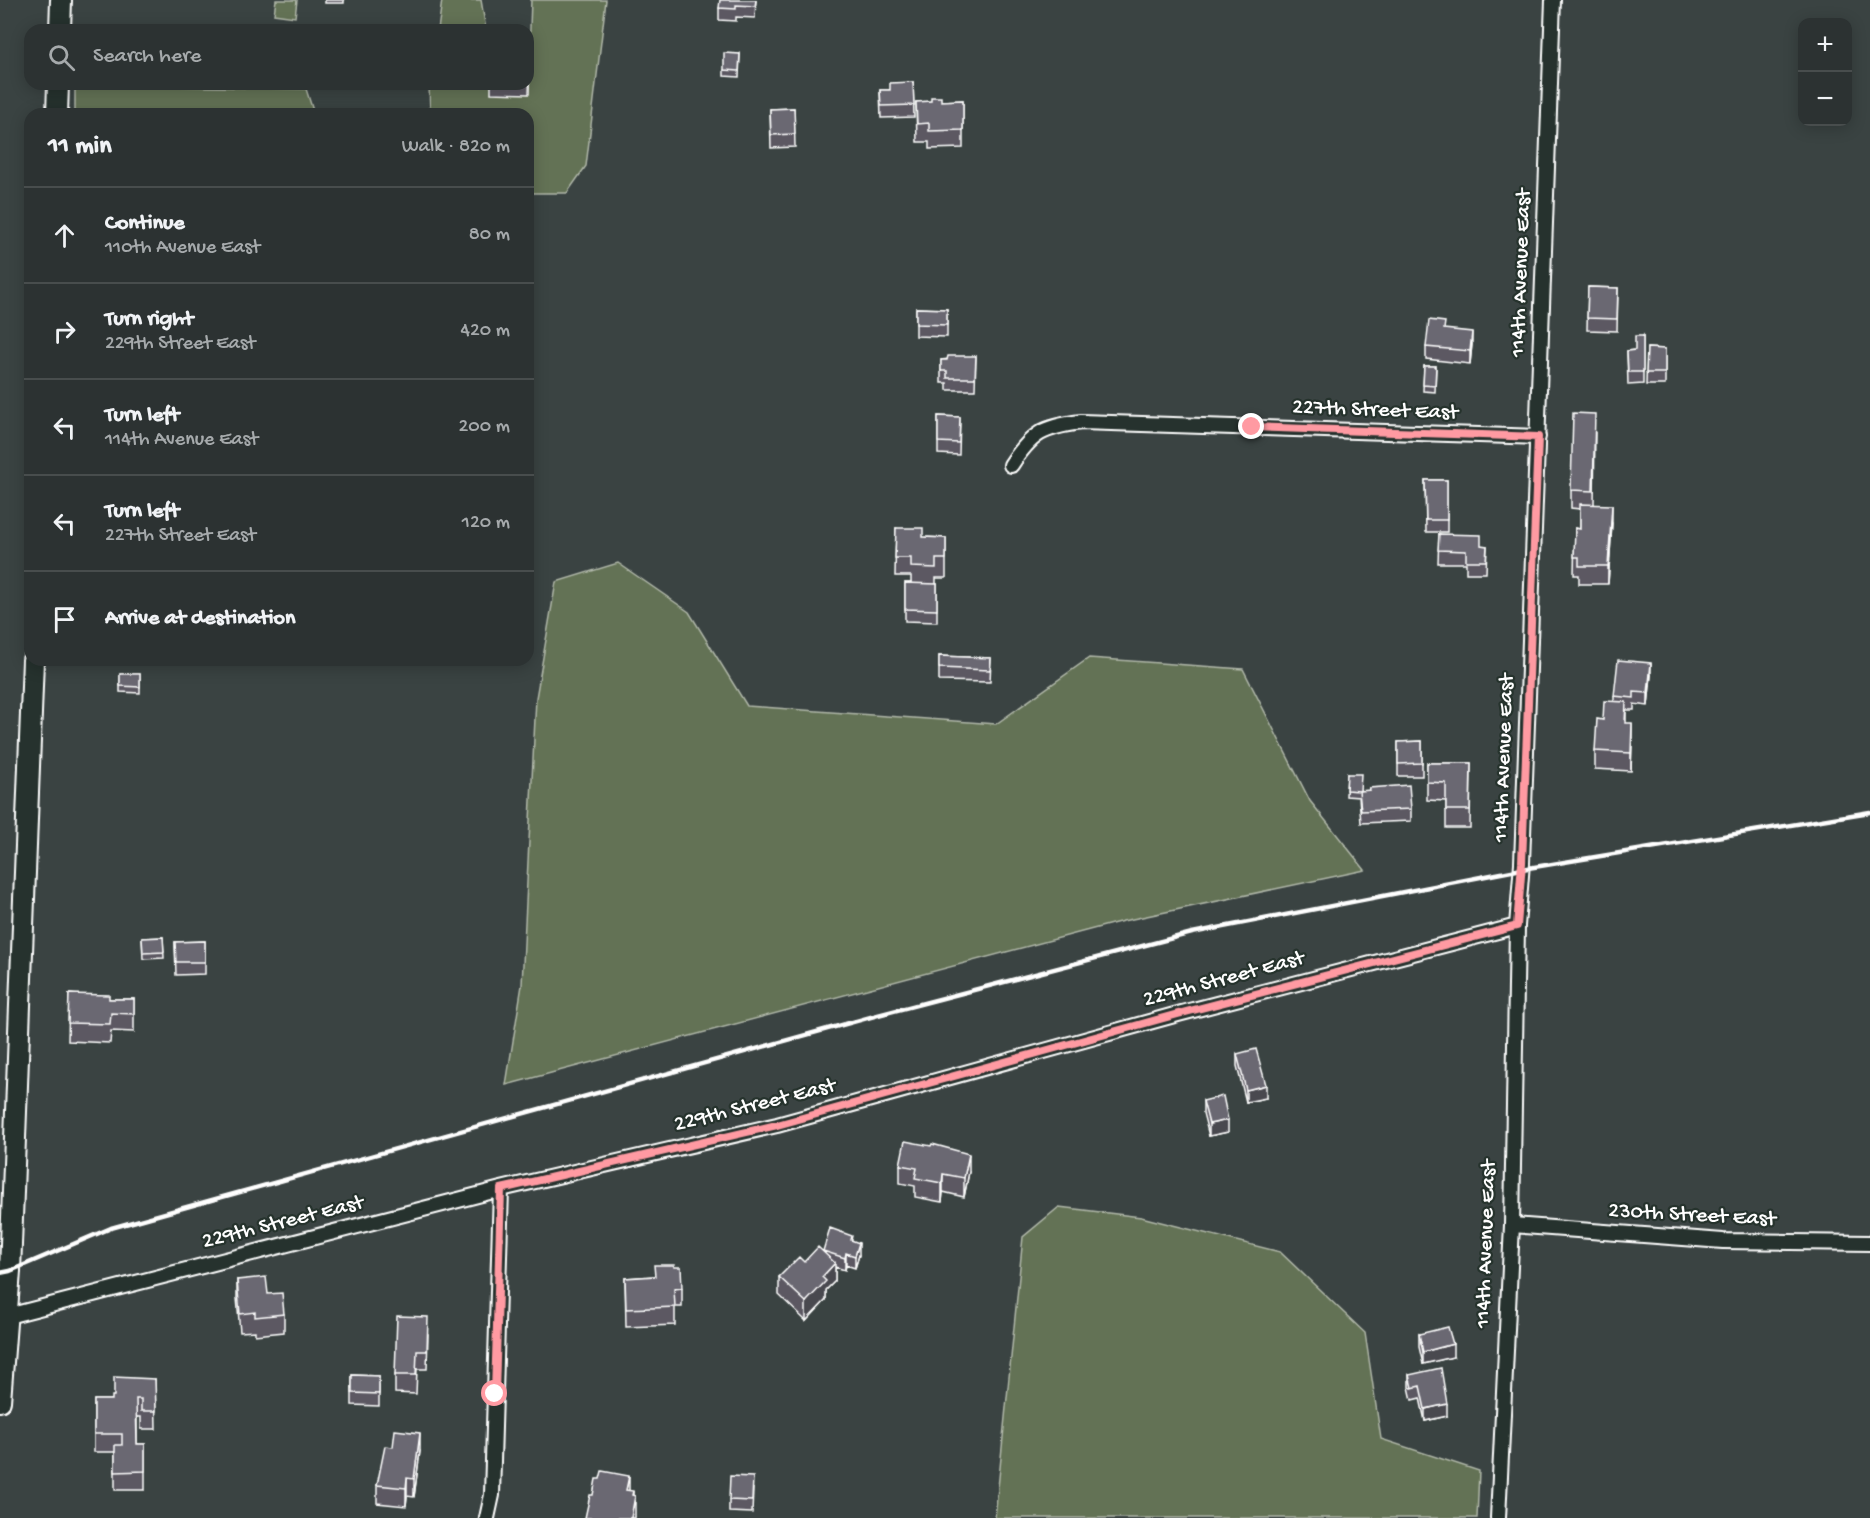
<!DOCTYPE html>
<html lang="en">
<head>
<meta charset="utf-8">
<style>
	:root { --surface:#2c3232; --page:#383e3e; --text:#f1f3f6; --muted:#a6aaac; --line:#484d4d }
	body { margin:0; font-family:"Gochi Hand",sans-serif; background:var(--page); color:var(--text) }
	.controls { position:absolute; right:18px; top:18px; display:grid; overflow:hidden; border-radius:12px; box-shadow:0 3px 15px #0003 }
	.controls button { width:54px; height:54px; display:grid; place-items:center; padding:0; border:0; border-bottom:2px solid var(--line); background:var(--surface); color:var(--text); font:30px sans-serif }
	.stop { position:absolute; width:18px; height:18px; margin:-14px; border:4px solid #ff9aa2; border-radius:50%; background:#fff }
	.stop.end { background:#ff9aa2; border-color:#fff; box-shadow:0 2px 6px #0008 }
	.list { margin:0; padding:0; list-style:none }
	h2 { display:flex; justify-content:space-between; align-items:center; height:78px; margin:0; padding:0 24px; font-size:26px }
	h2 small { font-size:20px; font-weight:400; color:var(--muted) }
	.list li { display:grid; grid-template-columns:39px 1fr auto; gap:18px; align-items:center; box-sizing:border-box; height:96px; padding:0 24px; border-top:2px solid var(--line) }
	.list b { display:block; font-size:22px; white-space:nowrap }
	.list p { margin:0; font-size:20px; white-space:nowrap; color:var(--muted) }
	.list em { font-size:20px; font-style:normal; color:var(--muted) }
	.icon { flex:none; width:33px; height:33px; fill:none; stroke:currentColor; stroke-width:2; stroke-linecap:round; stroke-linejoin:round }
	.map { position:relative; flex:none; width:1870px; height:1518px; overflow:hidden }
	.search { position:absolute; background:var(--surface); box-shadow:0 3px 15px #0003; left:24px; top:24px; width:510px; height:66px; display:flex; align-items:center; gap:15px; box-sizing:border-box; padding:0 21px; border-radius:18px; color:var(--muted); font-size:22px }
	.panel { position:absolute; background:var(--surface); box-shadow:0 3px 15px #0003; left:24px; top:108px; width:510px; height:558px; border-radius:18px }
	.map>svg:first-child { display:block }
</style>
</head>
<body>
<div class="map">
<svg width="1870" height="1518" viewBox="0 0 1870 1518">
	<rect width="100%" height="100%" fill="#3a4342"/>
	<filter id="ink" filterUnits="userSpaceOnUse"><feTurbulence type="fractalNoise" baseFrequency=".0167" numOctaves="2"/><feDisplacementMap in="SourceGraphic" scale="12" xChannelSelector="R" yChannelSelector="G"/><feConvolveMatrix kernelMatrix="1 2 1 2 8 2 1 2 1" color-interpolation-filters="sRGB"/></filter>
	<g filter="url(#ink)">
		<!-- green -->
		<path fill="#637254" stroke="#b1b8aa" stroke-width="1.5" d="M276,0h21l-2,17 -21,-3z
			M442,0h39l5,30h-48z
			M531,0h75l-20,166 -19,27h-39v-79h-98l-1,-30h99z
			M75,84l231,5 8,25h-239z
			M618,563l71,49 58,94 249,18 93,-66 154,11 67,132 55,69 -242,51 -617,164 16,-100 14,-287 20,-116z
			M1059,1207l82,10 139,35 85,81 16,106 98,32 -2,47h-482l28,-281z"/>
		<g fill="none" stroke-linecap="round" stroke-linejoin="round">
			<defs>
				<path id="street" d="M1011,465c21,-32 32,-38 70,-43l457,15
					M1512,1225l211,16 147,2
					M0,1318l501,-129 276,-64 401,-111 339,-88
					M487,1518l5,-23 9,-306
					M1498,1518l14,-293 5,-299 5,-63 31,-863"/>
				<path id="secondary" d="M60,30l1,-30
					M57,114l1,-30
					M0,1401l10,-130 23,-611"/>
			</defs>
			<!-- street casing -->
			<use href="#street" stroke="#fff" stroke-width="18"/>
			<!-- secondary casing -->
			<use href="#secondary" stroke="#fff" stroke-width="24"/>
			<!-- street -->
			<use href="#street" stroke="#26332d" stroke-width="14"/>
			<!-- secondary -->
			<use href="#secondary" stroke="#26332d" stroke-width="20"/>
			<!-- rail -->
			<path stroke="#fff" stroke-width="4.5" d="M0,1273l10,-2 101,-43 767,-213 314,-82 330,-64 348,-57"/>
		</g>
		<!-- wall -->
		<path fill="#5b5962" stroke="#fff" stroke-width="1.5" d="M325,0h19v3h-19z
			M756,0l-1,18 -19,-1v4l-17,-1v-12z
			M740,54l-1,23 -15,-1v-6z
			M528,61h2l-1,33 -38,-1v-9h37z
			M913,82l1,35 -33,1 -1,-28h10z
			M963,100v48l-34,1v-7h-12l-1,-40z
			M794,108l1,39 -24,1 -1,-39z
			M1588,287l30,1 -1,43 -30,-1z
			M916,308l31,1v28l-31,-1z
			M1643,336v48l-15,1 -1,-34 8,-1z
			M1472,344l-2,20 -44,-5v-12z
			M1647,348l18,1v36h-19z
			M976,356l-1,34h-28v-7h-6v-23z
			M1424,366h12l-1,26 -12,-1z
			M938,416l22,1 -1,38 -21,-1z
			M1595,432l-1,72 18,19 -4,61h-29v-9h-5l1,-47 5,1v-20l-9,-1v-18z
			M1425,480h22v52h-21z
			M896,528l27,9 23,1v40h-10v6h1v38l-32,-1v-38h6v-7h-16z
			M1439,534l42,12h6l-1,27h-20v-10h-28z
			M939,656l52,2 -1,24 -51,-1z
			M120,674h20v19l-20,-1z
			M1651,675l-3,31 -14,-2v6h-8v13l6,18 -1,30 -36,-2v-18l8,-31 11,-18v-6z
			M1422,741v35h-24v-34z
			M1427,763h44l-1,65h-24v-27l-19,-1z
			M1347,774l14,17 50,18v12l-50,2 -2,-26 -13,-1z
			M163,937l1,21 -21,1 -1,-21z
			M205,941v33l-29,1 -1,-33z
			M69,994l40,5h25v33l-23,-1 -1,12 -42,-2z
			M1237,1054l29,44 -20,4 -9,-36z
			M1203,1101l25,31 -19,4 -6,-23z
			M900,1165l69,7 -5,25 -21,-5 -1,10 -27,-5v-11l-15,-3z
			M852,1240l7,15 -4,13 -9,-3 -1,5 -10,-3v14l-9,9v10l-20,21 -27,-26v-18l44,-25z
			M654,1276l28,12v19h-7v18l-49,2 -1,-49z
			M237,1280l31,14 16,20v18l-29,3v-4l-15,1 -3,-34z
			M1419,1334l34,23 -30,7 -4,-17z
			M428,1335l-1,34h-10l-1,25 -21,-1v-18z
			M352,1375l27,1v30l-27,-1z
			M1409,1375l38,41 -22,5 -5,-23 -8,2 -3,-13z
			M155,1379l1,50h-15v-12h-4v27h8v46h-30v-38h-21v-52h18l2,-4z
			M393,1447l27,4 -6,46 -7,-1 -1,10 -29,-3v-18z
			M753,1489l-1,24 -23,-1v-12z"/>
		<!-- shaded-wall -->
		<path fill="#4a4850" stroke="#fff" stroke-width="1.5" d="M1472,332v12l-2,20v-13z
			M1612,505v18l-4,61v-18z
			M1651,663v12l-3,31v-13z
			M1632,723v18l-1,30v-18z
			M1266,1085v13l-20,4v-12z
			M1228,1120v12l-19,4v-12z
			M969,1154v18l-5,25v-19z
			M943,1174v18l-1,10v-19z
			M859,1243v12l-4,13v-12z
			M846,1253v12l-1,5v-12z
			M835,1263v18l-9,9v10l-20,21v-19l16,-25z
			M1453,1344v13l-30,7v-12z
			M1447,1404v12l-22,5v-12z
			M420,1433v18l-6,46v-18z
			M629,1476v18l-3,-4z
			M407,1478v18l-1,10v-18z
			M633,1491v17l2,-12v22h-4z"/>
		<!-- building -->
		<path fill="#6a6772" stroke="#fff" stroke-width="1.5" d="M720,0h36l-1,6 -19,-1v4l-17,-1z
			M724,53l16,1 -1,17 -15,-1z
			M528,61h2l-1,21h-1z
			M913,82l1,23 -33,1 -1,-16h10v-7z
			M931,97h10v4l22,-1v30l-34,1v-8l-12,1 -1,-22 15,-1z
			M794,108l1,26 -24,1 -1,-26z
			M1588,287l30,1 -1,31 -30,-1z
			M916,308l31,1v16l-31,-1z
			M1429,320l16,2 -1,7 28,3 -2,19 -44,-4z
			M1635,336h8v36h-15l-1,-21 8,-1z
			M1647,348l18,1v24h-19z
			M948,356h28l-1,22h-28v-7h-6v-11h6z
			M1424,366h12l-1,20 -12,-1z
			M1573,413l22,1 -2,77 -22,-1z
			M938,416l22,1 -1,26 -21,-1z
			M1425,480h22v40h-21z
			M1580,504l32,1 -4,61h-29v-9h-5l1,-29 5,1z
			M896,528h27v9l23,1v21h-10v9l-25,-1v-9h-16z
			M1439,534l42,1v10l6,1 -1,15h-20v-10l-28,-1z
			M905,583l32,1v26l-32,-1z
			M939,656l52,2 -1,12 -51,-2z
			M1618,660l33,3 -3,30 -14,-1v6l-20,-2z
			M120,674h20v13l-20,-1z
			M1604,701l22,1 -1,21h7l-1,30 -36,-2 2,-32 6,1z
			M1422,741v22l-24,1v-22z
			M1427,763h44l-1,47h-24v-27l-19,-1z
			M1347,774h14l-1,17 -14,-1z
			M1409,785l2,24 -50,2 -2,-20 11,-1 -1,-2z
			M163,937l1,15 -21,1 -1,-15z
			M205,941v21h-29l-1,-20z
			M69,994l40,1v4h25v15l-23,-1 -1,11 -42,-1z
			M1256,1049l10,36 -20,5 -9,-36z
			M1223,1096l5,24 -19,4 -6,-23z
			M905,1141l26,5 1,-2 37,10 -5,24 -21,-4 -1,9 -27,-5 2,-10 -17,-3z
			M830,1228l22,8 -1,4 8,3 -4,13 -9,-3 -1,5 -22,-7z
			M818,1247l17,16 -13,14 4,4 -20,21 -27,-25 20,-20 5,5z
			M654,1265h20v2h7l1,21 -8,1 1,18 -49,2 -1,-31 30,-2z
			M266,1277l2,17 14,-1 2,21 -29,3v-5l-15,2 -3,-34z
			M397,1316l31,1 -1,34h-10l-1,24h-21z
			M1448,1327l5,17 -30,8 -4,-18z
			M1441,1368l6,36 -22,5 -5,-23 -8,2 -3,-13z
			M352,1375l27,1v18l-27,-1z
			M114,1377l41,2 1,32h-15v-12h-5l1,45h8v27l-30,1v-27h7v-11h-28v-34h18v-4h2z
			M395,1430l25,3 -6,46 -7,-1 -1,10 -29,-3 8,-39 8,1z
			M602,1471l27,5 -3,14 7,1 -1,4 3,1 -4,22h-46l5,-23h3l3,-16h4z
			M730,1476l23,1 -1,24 -23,-1z"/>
	</g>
	<g fill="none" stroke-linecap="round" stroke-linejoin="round" filter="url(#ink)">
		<!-- route -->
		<path stroke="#ff9aa2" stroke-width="8" d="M495,1394l6,-205 276,-64 401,-111 339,-88 5,-63 16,-426 -286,-10"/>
	</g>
	<g text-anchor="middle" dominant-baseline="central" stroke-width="4.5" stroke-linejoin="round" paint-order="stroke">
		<!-- street labels -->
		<g font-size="22" fill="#fff" stroke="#26332d">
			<text transform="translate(1522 273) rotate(-88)">114th Avenue East</text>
			<text transform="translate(1375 411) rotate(2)">227th Street East</text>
			<text transform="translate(1505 758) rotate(-88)">114th Avenue East</text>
			<text transform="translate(1224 980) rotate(-15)">229th Street East</text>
			<text transform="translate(755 1106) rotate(-14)">229th Street East</text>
			<text transform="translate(1692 1216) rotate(3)">230th Street East</text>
			<text transform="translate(283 1223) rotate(-14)">229th Street East</text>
			<text transform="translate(1487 1244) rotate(-88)">114th Avenue East</text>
		</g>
	</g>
</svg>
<div class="controls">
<button>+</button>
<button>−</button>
</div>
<div class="stop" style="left:495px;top:1394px"></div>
<div class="stop end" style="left:1252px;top:427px"></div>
<div class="search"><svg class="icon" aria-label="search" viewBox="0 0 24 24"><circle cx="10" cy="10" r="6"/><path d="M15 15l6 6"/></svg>Search here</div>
<section class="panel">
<h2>11 min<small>Walk · 820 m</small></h2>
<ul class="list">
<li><svg class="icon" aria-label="ahead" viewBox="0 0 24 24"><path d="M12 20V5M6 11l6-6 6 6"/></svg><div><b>Continue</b><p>110th Avenue East</p></div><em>80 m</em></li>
<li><svg class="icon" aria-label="right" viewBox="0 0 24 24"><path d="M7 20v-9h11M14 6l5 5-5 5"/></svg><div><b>Turn right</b><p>229th Street East</p></div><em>420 m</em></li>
<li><svg class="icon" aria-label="left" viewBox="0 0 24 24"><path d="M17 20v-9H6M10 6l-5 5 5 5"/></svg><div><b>Turn left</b><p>114th Avenue East</p></div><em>200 m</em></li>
<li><svg class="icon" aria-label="left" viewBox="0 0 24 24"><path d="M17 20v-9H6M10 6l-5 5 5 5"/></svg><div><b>Turn left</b><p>227th Street East</p></div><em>120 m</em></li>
<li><svg class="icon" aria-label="arrive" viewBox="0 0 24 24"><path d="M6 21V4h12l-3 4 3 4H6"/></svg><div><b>Arrive at destination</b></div></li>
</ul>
</section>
</div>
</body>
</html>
